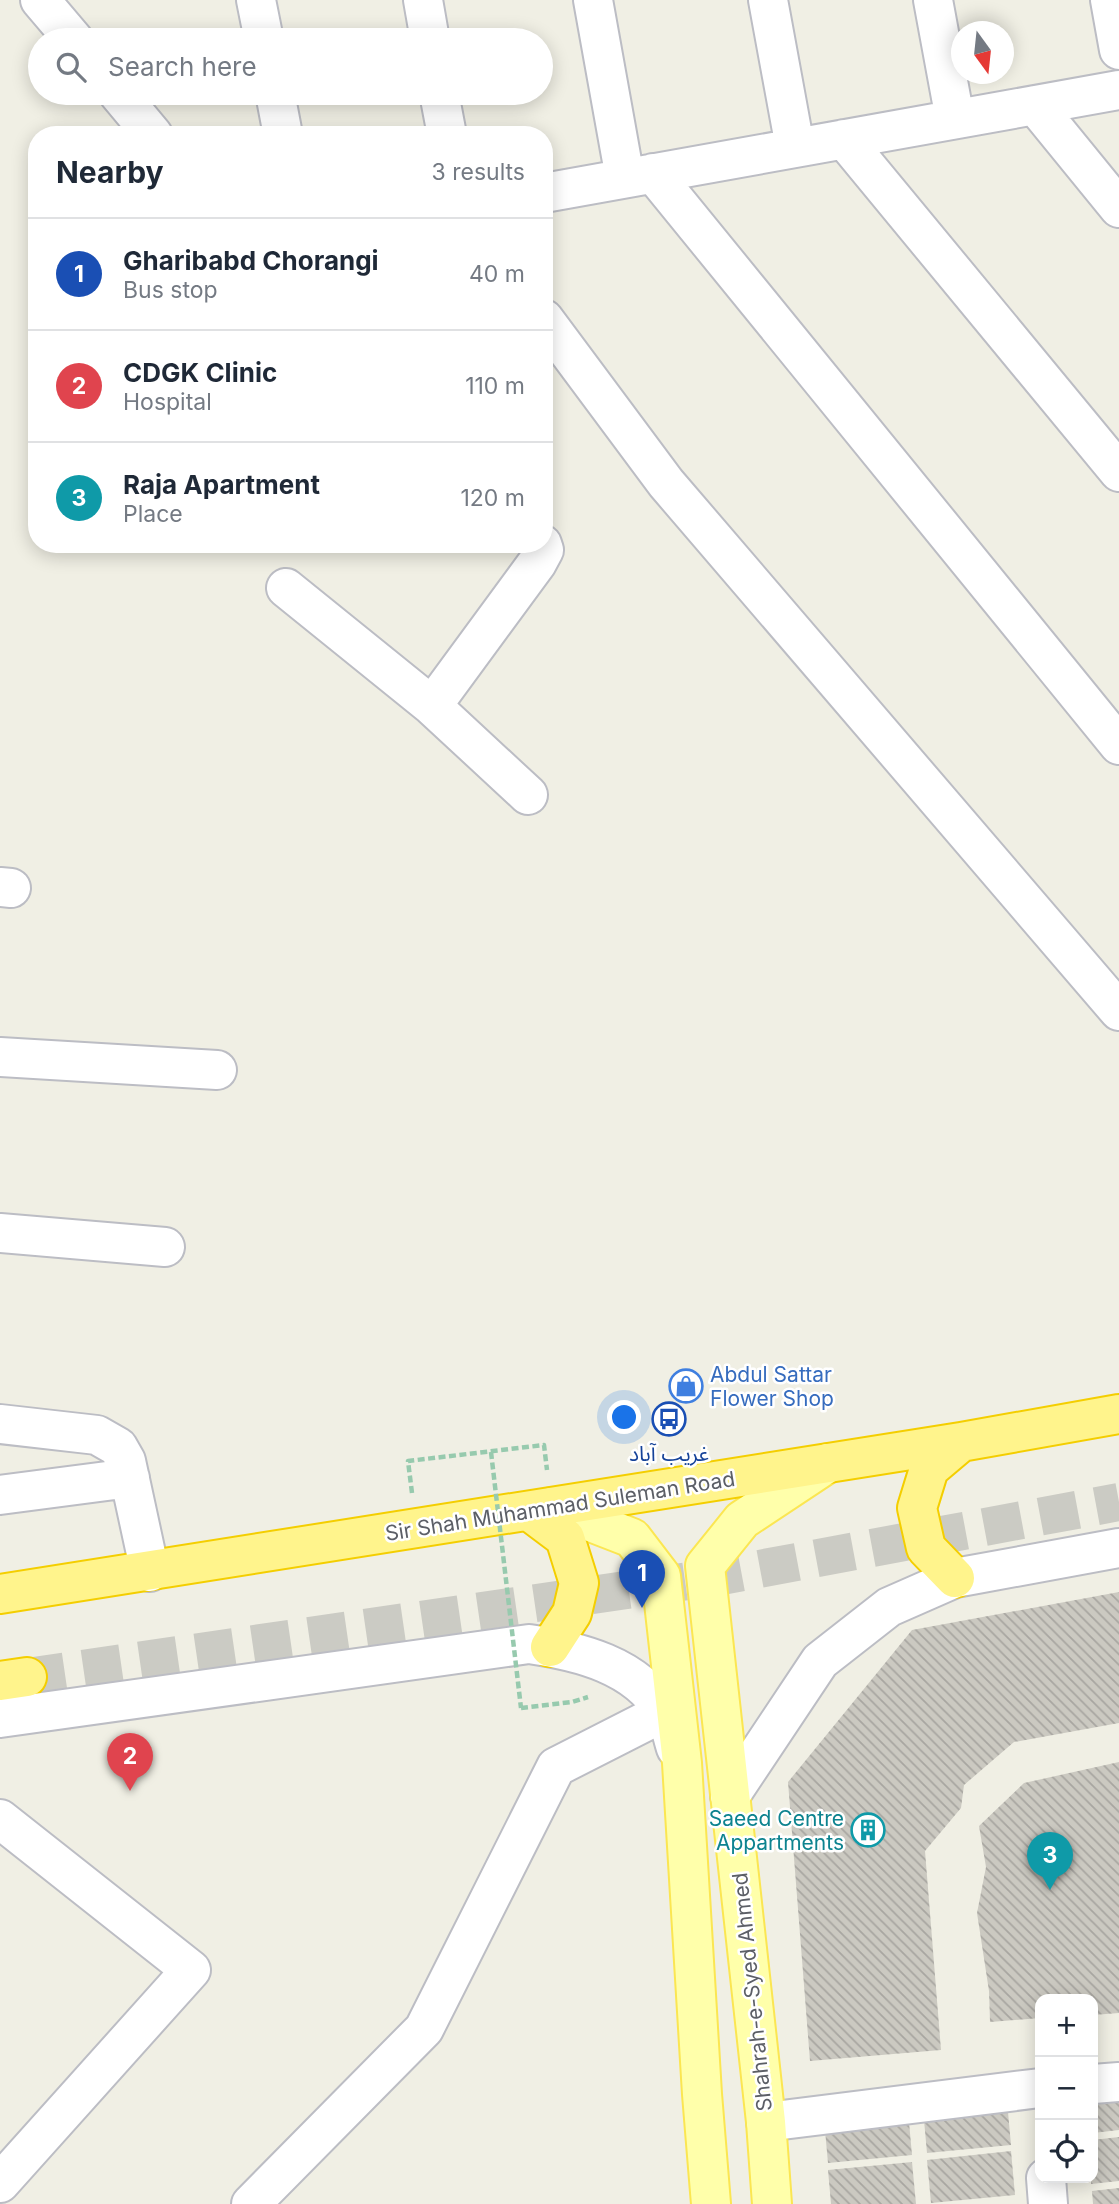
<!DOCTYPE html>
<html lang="en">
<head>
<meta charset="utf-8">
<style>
	:root { --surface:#fff; --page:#f6f6f7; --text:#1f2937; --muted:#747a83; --line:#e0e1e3; --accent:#f55625 }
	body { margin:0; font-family:Inter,"Noto Sans Arabic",sans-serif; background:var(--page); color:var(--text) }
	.controls { position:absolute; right:21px; bottom:21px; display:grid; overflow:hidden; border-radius:14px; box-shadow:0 4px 18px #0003 }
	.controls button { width:63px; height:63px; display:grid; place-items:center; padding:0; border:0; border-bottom:2px solid var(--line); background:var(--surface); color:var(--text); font:35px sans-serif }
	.compass { position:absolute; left:951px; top:21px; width:63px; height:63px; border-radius:50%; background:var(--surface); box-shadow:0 4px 18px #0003; rotate:165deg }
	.you { position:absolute; left:625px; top:1418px; width:24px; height:24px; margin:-18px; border:5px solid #fff; border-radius:50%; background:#1a73e8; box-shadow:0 0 0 10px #1a73e833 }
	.badge { display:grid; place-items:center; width:46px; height:46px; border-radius:50%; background:var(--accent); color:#fff; font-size:23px; font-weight:700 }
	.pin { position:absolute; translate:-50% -58px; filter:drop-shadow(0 2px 4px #0008) }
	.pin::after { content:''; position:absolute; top:37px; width:24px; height:21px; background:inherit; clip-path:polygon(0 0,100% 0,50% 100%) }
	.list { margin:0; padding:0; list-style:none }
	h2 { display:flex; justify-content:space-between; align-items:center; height:91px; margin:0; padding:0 28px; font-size:30px }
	h2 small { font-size:23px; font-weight:400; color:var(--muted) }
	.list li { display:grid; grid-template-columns:46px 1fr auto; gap:21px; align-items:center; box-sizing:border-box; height:112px; padding:0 28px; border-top:2px solid var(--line) }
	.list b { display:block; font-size:26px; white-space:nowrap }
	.list p { margin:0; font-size:23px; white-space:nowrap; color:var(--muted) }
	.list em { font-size:23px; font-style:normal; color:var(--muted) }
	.icon { flex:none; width:38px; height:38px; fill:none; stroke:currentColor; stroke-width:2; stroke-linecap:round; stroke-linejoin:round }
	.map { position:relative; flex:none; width:1119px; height:2204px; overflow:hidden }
	.search { position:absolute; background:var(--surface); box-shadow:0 4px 18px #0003; left:28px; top:28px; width:525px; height:77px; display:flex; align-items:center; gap:18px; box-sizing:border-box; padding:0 24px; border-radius:38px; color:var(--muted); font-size:26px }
	.panel { position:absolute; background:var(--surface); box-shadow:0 4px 18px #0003; left:28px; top:126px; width:525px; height:427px; border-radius:28px }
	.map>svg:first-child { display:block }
</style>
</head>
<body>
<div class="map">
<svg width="1119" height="2204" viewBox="0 0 1119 2204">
	<defs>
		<pattern id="building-back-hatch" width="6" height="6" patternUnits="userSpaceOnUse" patternTransform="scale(1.75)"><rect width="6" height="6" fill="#cbc9c1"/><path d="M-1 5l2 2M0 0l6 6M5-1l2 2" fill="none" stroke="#a8a6a1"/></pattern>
	</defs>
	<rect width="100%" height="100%" fill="#f0efe4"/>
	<!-- building -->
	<path fill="url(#building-back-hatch)" d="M1119,1592v131l-105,19 -50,43 -3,23 -36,43 16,199 -131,11 -22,-279 124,-152z
		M1119,1762v251l-26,2v-16h-53v19l-50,4 -1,-31 -12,-78 9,-46 -7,-41 45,-43z
		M1119,2086v44l-26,3v-44z
		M1007,2101l4,44 -84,8 -4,-44z
		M908,2111l4,44 -84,8 -4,-44z
		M1119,2137v44l-28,3 2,-44z
		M1011,2151l4,44 -84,8 -4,-43z
		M912,2162l4,42h-85l-3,-34z
		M1119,2188v16h-26l-1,-13z"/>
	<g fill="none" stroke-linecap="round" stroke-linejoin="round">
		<!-- highway-tunnel -->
		<path stroke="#cbcbc4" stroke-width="38" stroke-dasharray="38 19" stroke-linecap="butt" d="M27,1677l689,-100 403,-75"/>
		<defs>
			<path id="minor" d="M40,0l34,40
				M256,0l8,40
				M423,0l7,40
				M593,0l32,178
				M768,0l27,147
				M933,0l22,119
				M1110,0l9,50
				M118,93l35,42
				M275,93l8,42
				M439,93l8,42
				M1035,105l84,103
				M844,139l275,333
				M653,173l466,572
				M544,193l575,-103
				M544,319l122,164 453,528
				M286,588l146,118 96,89
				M432,706l105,-143 7,-13 -2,-6
				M0,887l11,1
				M0,1057l217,13
				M0,1233l165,14
				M0,1424l97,11 21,12 8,14 24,111
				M0,1495l130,-17
				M0,1718l529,-74c49,7 108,21 135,68 6,10 8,24 12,36
				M730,1796l90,-135 69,-54 66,-29 164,-30
				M0,1819l191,151 -191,213
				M1093,2084l26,-2
				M766,2122l274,-34
				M1046,2178l2,26
				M251,2204l173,-175 132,-262 108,-55"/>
			<path id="major" d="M552,1507l80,31 29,38 21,187 20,331 9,110
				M772,2204l-6,-82 -61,-556 37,-46 86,-57"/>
			<path id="highway" d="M529,1511l36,27 14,45 -7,30 -22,34
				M955,1578l-29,-30 -9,-40 12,-39 32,-27
				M0,1594l961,-152 158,-28
				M0,1681l27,-4"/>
		</defs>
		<!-- minor casing -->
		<use href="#minor" stroke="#bcbdc4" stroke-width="42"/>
		<!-- major casing -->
		<use href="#major" stroke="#fbe652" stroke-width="42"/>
		<!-- highway casing -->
		<use href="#highway" stroke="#f4ce00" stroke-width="42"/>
		<!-- path -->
		<path stroke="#97caae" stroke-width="4.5" stroke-dasharray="7 3.5" stroke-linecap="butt" d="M412,1493l-4,-32 136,-16 3,25
			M521,1708l51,-6 16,-5"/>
		<!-- minor -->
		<use href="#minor" stroke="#fff" stroke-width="38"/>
		<!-- major -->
		<use href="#major" stroke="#ffa" stroke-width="38"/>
		<!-- highway -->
		<use href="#highway" stroke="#fff48c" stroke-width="38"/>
		<!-- path-bridge -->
		<path stroke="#97caae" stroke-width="4.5" stroke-dasharray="7 3.5" stroke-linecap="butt" d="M491,1452l30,256"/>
	</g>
	<!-- icons -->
	<defs>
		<symbol id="shop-ring" viewBox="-11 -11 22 22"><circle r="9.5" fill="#fff" stroke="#3f7fe0" stroke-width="1.5"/><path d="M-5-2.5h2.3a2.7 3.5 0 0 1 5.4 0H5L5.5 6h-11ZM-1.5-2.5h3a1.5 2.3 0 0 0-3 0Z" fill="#3f7fe0"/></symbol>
		<symbol id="bus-ring" viewBox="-11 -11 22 22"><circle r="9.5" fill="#fff" stroke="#1a4fb4" stroke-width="1.5"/><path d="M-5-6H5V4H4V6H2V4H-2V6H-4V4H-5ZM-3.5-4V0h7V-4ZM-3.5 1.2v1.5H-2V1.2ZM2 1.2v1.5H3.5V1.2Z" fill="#1a4fb4"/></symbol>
		<symbol id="building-ring" viewBox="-11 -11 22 22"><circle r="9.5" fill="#fff" stroke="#0f9aa8" stroke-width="1.5"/><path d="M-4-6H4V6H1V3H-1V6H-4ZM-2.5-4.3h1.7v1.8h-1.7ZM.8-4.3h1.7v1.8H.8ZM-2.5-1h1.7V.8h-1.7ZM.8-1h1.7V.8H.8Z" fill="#0f9aa8"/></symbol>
	</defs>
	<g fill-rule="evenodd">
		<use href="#shop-ring" x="667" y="1367" width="38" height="38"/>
		<use href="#bus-ring" x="650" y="1400" width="38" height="38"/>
		<use href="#building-ring" x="849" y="1811" width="38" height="38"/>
	</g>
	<g text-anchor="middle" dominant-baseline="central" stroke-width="5" stroke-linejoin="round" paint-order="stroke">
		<!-- shop labels -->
		<g font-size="21" fill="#366cbe" stroke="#fff" text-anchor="start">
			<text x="710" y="1374">Abdul Sattar<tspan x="710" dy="24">Flower Shop</tspan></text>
		</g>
		<!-- transit labels -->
		<g font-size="21" fill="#164399" stroke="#fff">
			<text x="669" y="1453">غریب آباد</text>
		</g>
		<!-- street labels -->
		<g font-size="21" fill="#5c5f66" stroke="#fff">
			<text transform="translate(560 1506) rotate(-9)">Sir Shah Muhammad Suleman Road</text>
			<text transform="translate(752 1992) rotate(-96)">Shahrah-e-Syed Ahmed</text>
		</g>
		<!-- culture labels -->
		<g font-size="21" fill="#0d838f" stroke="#fff" text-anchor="end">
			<text x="844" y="1818">Saeed Centre<tspan x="844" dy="24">Appartments</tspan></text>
		</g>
	</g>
</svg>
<div class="controls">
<button>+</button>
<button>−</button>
<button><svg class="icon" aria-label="locate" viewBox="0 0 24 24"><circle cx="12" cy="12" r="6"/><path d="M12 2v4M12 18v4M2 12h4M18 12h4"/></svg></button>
</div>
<svg class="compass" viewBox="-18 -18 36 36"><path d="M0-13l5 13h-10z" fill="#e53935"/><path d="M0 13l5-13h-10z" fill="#747a83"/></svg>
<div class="you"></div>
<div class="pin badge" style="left:642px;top:1608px;background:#1a4fb4">1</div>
<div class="pin badge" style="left:130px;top:1791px;background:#e0444e">2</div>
<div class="pin badge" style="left:1050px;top:1890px;background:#0f9aa8">3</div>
<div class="search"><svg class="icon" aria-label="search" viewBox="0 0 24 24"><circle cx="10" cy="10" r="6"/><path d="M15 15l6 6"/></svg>Search here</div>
<section class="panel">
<h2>Nearby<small>3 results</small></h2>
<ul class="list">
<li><span class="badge" style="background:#1a4fb4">1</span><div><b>Gharibabd Chorangi</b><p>Bus stop</p></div><em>40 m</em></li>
<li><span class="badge" style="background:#e0444e">2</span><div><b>CDGK Clinic</b><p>Hospital</p></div><em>110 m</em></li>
<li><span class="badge" style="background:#0f9aa8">3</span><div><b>Raja Apartment</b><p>Place</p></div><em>120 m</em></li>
</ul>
</section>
</div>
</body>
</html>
